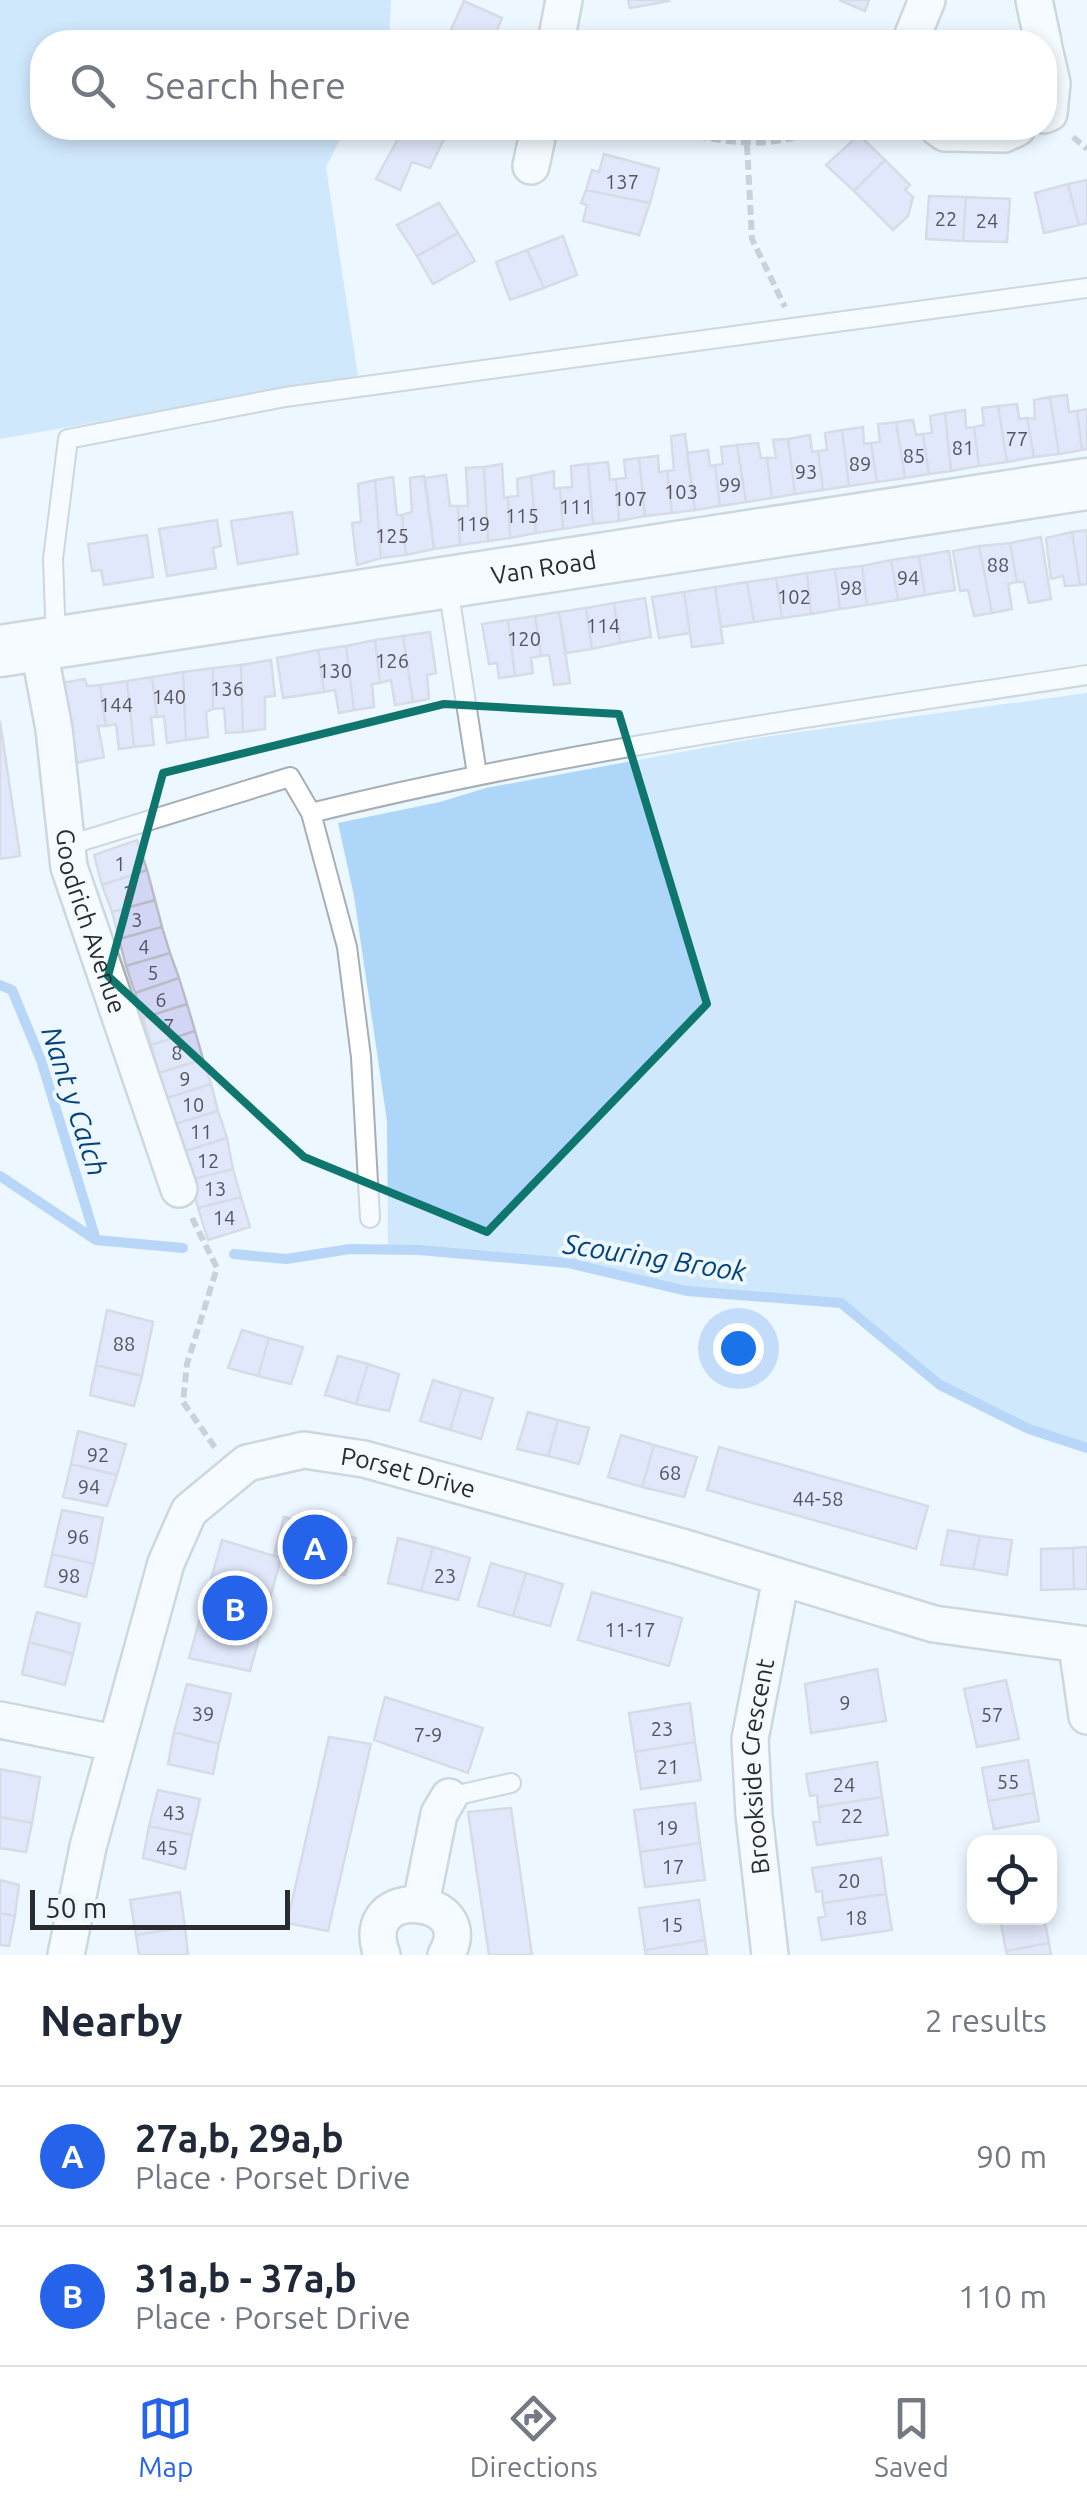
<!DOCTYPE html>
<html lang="en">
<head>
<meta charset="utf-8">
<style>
	:root { --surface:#fff; --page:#f6f6f7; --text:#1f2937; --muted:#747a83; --line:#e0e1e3; --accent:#2563eb }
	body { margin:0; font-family:Ubuntu,sans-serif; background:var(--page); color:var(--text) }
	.controls { position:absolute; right:30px; bottom:30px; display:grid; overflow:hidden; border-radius:20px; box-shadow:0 5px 15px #0003 }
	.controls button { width:90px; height:90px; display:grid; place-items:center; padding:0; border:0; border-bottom:2px solid var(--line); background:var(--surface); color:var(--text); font:50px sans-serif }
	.scale { position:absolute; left:30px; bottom:25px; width:260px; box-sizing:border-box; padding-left:10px; border:5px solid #282c2f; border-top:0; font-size:28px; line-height:35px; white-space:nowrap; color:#282c2f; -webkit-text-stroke:8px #edf7ff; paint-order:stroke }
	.you { position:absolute; left:738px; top:1348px; width:35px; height:35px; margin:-25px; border:8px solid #fff; border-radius:50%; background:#1a73e8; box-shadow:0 0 0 15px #1a73e833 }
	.badge { display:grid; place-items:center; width:65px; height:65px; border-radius:50%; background:var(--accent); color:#fff; font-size:32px; font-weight:700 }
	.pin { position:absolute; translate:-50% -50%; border:5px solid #fff; box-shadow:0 2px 10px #0006 }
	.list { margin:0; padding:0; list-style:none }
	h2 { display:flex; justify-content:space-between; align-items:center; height:130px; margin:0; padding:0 40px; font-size:42px }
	h2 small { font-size:32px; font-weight:400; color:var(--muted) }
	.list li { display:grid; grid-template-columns:65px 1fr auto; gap:30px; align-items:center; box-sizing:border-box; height:140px; padding:0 40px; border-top:2px solid var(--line) }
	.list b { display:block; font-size:38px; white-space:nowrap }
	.list p { margin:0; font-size:32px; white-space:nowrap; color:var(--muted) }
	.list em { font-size:32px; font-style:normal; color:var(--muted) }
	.icon { flex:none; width:55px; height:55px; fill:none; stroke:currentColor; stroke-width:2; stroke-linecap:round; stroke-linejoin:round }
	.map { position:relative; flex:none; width:1087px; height:1955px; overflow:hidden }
	.search { position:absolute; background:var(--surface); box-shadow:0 5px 15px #0003; left:30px; right:30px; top:30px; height:110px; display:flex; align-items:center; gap:25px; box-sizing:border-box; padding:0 35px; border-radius:40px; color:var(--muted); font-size:38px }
	.sheet { height:410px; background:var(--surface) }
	nav { display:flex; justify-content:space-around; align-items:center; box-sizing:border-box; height:140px; border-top:2px solid var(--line); background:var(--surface); font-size:28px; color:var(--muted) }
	nav a { display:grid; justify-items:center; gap:5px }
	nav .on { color:var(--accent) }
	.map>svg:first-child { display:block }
</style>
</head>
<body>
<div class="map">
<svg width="1087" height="1955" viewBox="0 0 1087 1955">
	<rect width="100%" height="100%" fill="#edf7ff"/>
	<!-- green -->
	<path fill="#add6f9" d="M0,0h391l-2,42h-347v86h304l-20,39 32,209 -358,63z
		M1087,693v755l-58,-19 -89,-44 -99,-82 -154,-12 -119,-28 -180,-14 -1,-128 -33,-225 -16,-73 102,-21 46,-14 277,-51z"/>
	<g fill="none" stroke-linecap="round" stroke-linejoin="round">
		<!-- stream -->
		<path stroke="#76aeef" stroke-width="10" d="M0,985l12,5 29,70 55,180
			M0,1176l96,64 87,8
			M234,1254l52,5 64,-10 69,1 149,13 119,28 154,12 99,82 89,44 58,19"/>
	</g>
	<!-- building -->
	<path fill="#d3d5f5" stroke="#babbc6" stroke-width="2.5" d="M628,0h41v1l-39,7z
		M839,0h30l-4,11z
		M464,1l38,17 -10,24h-20l-22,-10z
		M450,32l22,10h-27z
		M808,34l43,2v6h-43z
		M404,128h19l21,11 -14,29 -18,-6 -12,28 -24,-11z
		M423,128h28l-7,11z
		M859,135l26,25 -31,31 -28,-26z
		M604,154l55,15 -9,34 -64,-13 6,-20 7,2z
		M885,160l25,25 -5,5 8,7 -5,19 -15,14 -39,-39z
		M1087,180v43l-8,2 -11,-41z
		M1068,184l11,41 -35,8 -9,-40z
		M586,190l64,13 -11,32 -56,-14 4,-16 -6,-2z
		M929,196l37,1 -3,44 -37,-2z
		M966,197l44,2 -3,43 -44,-1z
		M439,203l19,30 -41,23 -20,-31z
		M458,233l17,28 -42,23 -16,-28z
		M563,236l14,39 -33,13 -17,-38z
		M527,250l17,38 -34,12 -14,-38z
		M1067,395l2,17 8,-1 5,39 -23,4 -9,-57z
		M1050,397l9,57 -25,3 -7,-39 8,1 -1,-19z
		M1017,404l2,15 8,-1 7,39 -27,5 -9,-56z
		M998,406l9,56 -28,4 -5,-39 10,-2 -2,-17z
		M1087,409v40l-5,1 -5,-39z
		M965,410l1,18 8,-1 5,39 -28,5 -6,-58z
		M945,413l6,58 -22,3 -6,-40 9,-1 -2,-17z
		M913,420l3,15 7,-1 6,40 -24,4 -9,-56z
		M896,422l9,56 -28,4 -6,-39 9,-1 -2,-18z
		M863,427l1,17 7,-1 6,39 -28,4 -7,-56z
		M842,430l7,56 -26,4 -5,-39 9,-1 -2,-17z
		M685,434l10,76 -23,3 -5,-42 7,-1 -3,-34z
		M810,435l2,17 6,-1 5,39 -28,4 -7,-55z
		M788,439l7,55 -23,4 -5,-40h9l-3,-18z
		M758,443l3,15h6l5,40 -26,4 -9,-57z
		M737,445l9,57 -26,4 -5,-41 8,-1 -2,-17z
		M708,450l2,16 5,-1 5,41 -25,4 -8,-57z
		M658,456l1,16 8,-1 5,42 -27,3 -6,-58z
		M639,458l6,58 -26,5 -3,-42 10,-1 -2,-18z
		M608,462l2,18 6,-1 3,42 -26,3 -5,-60z
		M502,464l2,34 4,-1 2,41 -22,3 -4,-74z
		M588,464l5,60 -30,5 -3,-41 12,-1 -1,-21z
		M484,467l4,74 -28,4 -2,-39h10l-2,-38z
		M554,471v18l6,-1 3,41 -27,4 -5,-57z
		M446,475l4,31h8l2,39 -26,4 -9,-71z
		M424,476l10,73 -28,6 -4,-40 10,-3 -2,-34z
		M531,476l5,57 -26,5 -2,-41 10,-1 -1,-17z
		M393,477l4,38h5l4,40 -25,3 -6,-78z
		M375,480l6,78 -24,7 -5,-42 9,-1 -3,-38z
		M292,512l6,42 -60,10 -7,-43z
		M217,520l4,26 -8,2 3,20 -49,8 -8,-47z
		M1087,530v54l-7,1 -8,-53z
		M1072,532l8,53 -15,1 -2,-10 -12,3 -5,-41z
		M147,535l6,42 -49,8 -3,-15 -9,1 -4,-27z
		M1041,537l10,62 -22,4 -5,-21h-7l-7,-39z
		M1010,543l7,39 -9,2 4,25 -20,4 -13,-67z
		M979,546l13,67 -18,3 -6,-26 -8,1 -7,-40z
		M949,551l6,39 -30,5 -6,-39z
		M919,556l6,39 -27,5 -7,-40z
		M891,560l7,40 -31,5 -5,-39z
		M862,566l5,39 -27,4 -5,-40z
		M835,569l5,40 -29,5 -4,-41z
		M807,573l4,41 -29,4 -6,-40z
		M776,578l6,40 -28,4 -7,-40z
		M747,582l7,40 -33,5 -6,-40z
		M715,587l8,56 -31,4 -8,-55z
		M684,592l6,41 -31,5 -7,-41z
		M645,598l6,39 -31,6 -6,-40z
		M614,603l6,40 -28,6 -6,-41z
		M586,608l6,41 -26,4 -7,-41z
		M559,612l11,71 -16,2 -5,-30 -8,1 -6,-40z
		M535,616l6,40 -10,2 2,15 -18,3 -7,-56z
		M508,620l7,56 -16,2 -2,-15 -8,1 -7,-40z
		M430,632l6,41 -9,2 2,24 -16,3 -10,-66z
		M403,636l10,66 -18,3 -4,-25 -11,3 -5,-43z
		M375,640l5,43 -8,1 2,23 -20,3 -8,-64z
		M346,646l8,64 -15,3 -4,-23 -11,2 -6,-42z
		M318,650l6,42 -41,6 -6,-40z
		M271,660l4,36 -10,1v32l-22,3 -2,-67z
		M241,665l2,67 -17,1 -2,-25 -11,1v-41z
		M213,668v41l-7,3 2,25 -22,3 -3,-68z
		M183,672l3,68 -19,3 -3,-27 -7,1 -5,-40z
		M152,677l5,40h-6l3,28 -20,2 -7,-66z
		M85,679l2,7 13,-1 6,41h-8l6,31 -27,6 -16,-80z
		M127,681l7,66 -15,2 -3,-25 -10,2 -6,-41z
		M0,721l20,135 -20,3z
		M137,840l10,30 -45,15 -8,-30z
		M147,870l8,30 -43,12 -10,-27z
		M155,900l7,27 -43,12 -7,-27z
		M162,927l8,26 -44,13 -7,-27z
		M170,953l9,25 -44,15 -9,-27z
		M179,978l8,26 -44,14 -8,-25z
		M187,1004l8,27 -44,14 -8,-27z
		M195,1031l8,28 -44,14 -8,-28z
		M203,1059l8,25 -44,14 -8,-25z
		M211,1084l7,27 -43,13 -8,-26z
		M218,1111l9,27 -45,14 -7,-28z
		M227,1138l6,31 -43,11 -8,-28z
		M233,1169l8,28 -43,11 -8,-28z
		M241,1197l9,30 -42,13 -10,-32z
		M107,1310l46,12 -11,54 -46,-11z
		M242,1330l27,8 -11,38 -30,-8z
		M269,1338l34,9 -12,37 -33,-8z
		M338,1356l30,8 -12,40 -31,-9z
		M368,1364l31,10 -10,37 -33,-7z
		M96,1365l46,11 -8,30 -44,-11z
		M433,1380l29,9 -12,41 -30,-9z
		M462,1389l31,9 -12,41 -31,-9z
		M528,1412l30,8 -10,36 -31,-7z
		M558,1420l31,8 -10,36 -31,-8z
		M78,1431l48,13 -9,31 -46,-11z
		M621,1435l33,10 -12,42 -34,-10z
		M654,1445l43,12 -13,40 -42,-10z
		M719,1447l209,59 -12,43 -209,-59z
		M71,1464l46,11 -10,31 -44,-9z
		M62,1510l41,8 -9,46 -42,-10z
		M284,1517l72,21 -11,37 -71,-20z
		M948,1530l32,6 -7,33 -32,-4z
		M980,1536l32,4 -5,35 -34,-6z
		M398,1538l35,9 -12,44 -33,-8z
		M222,1540l59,18 -31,113 -61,-13z
		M433,1547l37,11 -12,42 -37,-9z
		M1087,1547v42h-13l-1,-41z
		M1073,1548l1,41 -33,1v-41z
		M52,1554l42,10 -8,33 -41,-11z
		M491,1563l35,10 -13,43 -35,-10z
		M526,1573l37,11 -13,42 -37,-10z
		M592,1592l90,26 -13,48 -91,-26z
		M37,1612l43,12 -7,30 -44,-12z
		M29,1642l44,12 -8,31 -43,-11z
		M877,1669l9,52 -75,12 -6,-49z
		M1006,1680l13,59 -42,8 -13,-58z
		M187,1684l44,10 -12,50 -45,-12z
		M385,1697l98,31 -15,45 -94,-33z
		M690,1703l5,39 -60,10 -6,-39z
		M174,1732l45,12 -6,30 -45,-10z
		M329,1737l42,7 -43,187 -41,-8z
		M695,1742l6,38 -60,9 -6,-37z
		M1028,1760l6,33 -46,8 -6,-33z
		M877,1762l5,35 -64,10 -1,-12 -7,1 -4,-22z
		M0,1769l40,8 -8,46 -32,-6z
		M158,1790l42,9 -8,36 -43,-9z
		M1034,1793l5,28 -45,8 -6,-28z
		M882,1797l6,38 -71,10 -4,-23h7l-2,-15z
		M695,1803l5,40 -60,9 -6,-42z
		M511,1808l21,147h-43l-21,-143z
		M0,1817l32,6 -6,29 -26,-4z
		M149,1826l43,9 -7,34 -42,-11z
		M700,1843l5,37 -60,7 -5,-35z
		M881,1858l5,36 -63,9 -1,-12 -6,1 -4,-24z
		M0,1880l19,5 -4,31 -15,-3z
		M180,1892l5,35 -49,8 -6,-35z
		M886,1894l6,36 -70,10 -4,-22 8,-2 -3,-13z
		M699,1900l6,40 -60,10 -6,-42z
		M0,1913l15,3 -6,30 -9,-1z
		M1000,1918h44l5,25 -43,8z
		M185,1927l3,28h-49l-3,-20z
		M705,1940l2,15h-61l-1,-5z
		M1049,1943l2,12h-44l-1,-4z"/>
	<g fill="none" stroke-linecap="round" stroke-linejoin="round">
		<defs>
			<path id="lane" d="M448,587l29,187
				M56,641l-3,-82 15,-120 217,-42 802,-109
				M311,813l36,134 14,110 9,161
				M66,846l224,-69 21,36c255,-63 516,-98 776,-138
				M449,1797l62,-14"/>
			<g id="street">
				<path d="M1034,0l9,42"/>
				<path d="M556,42l8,-42"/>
				<path d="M910,42l17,-42"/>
				<path d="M1044,48l8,35 -3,30 -5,2"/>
				<path d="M938,128l7,5 59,1 13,-6"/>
				<path d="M531,166l8,-38"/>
				<path id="s1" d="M38,645l16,84 15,138 110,322"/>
				<path d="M1077,1646l10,70"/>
				<path d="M0,1720l114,23"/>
				<path d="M421,1903l18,-89 10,-17"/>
				<path id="s2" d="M66,1955l22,-108 78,-284 23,-52 58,-48 57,-13 60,9 318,88 252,77 153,21"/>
				<path d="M382,1955c-28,-74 100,-60 64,0"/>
				<path id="s3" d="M770,1955l-16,-140 -4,-76 31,-161"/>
			</g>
			<g id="secondary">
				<path id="s4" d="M0,651l1087,-167"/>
			</g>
		</defs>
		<!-- lane casing -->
		<use href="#lane" stroke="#a6afb7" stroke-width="22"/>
		<!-- street casing -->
		<use href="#street" stroke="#a6afb7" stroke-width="40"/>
		<!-- secondary casing -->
		<use href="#secondary" stroke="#a6afb7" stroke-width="55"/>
		<!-- path -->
		<path stroke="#9da5ab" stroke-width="6" stroke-dasharray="10 5" stroke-linecap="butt" d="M652,128c60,9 108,28 167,0
			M1073,137l14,12
			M747,145l5,94 33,68
			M192,1218l25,50 -30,96 -4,38 33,47"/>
		<!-- lane -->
		<use href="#lane" stroke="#fff" stroke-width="18"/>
		<!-- street -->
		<use href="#street" stroke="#fff" stroke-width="35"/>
		<!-- secondary -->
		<use href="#secondary" stroke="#fff" stroke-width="50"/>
	</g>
	<!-- marked area -->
	<path d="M0 0H1087V1955H0ZM444,704l175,10 88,290 -220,228 -183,-75 -196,-181 55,-203z" fill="#edf7ff" fill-opacity=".55" fill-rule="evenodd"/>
	<path fill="none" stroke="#0f766e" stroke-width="8" stroke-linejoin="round" d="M444,704l175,10 88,290 -220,228 -183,-75 -196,-181 55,-203z"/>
	<g text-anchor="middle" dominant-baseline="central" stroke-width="8" stroke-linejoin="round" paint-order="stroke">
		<!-- number labels -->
		<g font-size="20" fill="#535660">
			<text x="622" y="181">137</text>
			<text x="946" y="218">22</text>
			<text x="987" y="220">24</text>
			<text x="1017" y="438">77</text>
			<text x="963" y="447">81</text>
			<text x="914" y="455">85</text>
			<text x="860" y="463">89</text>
			<text x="806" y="471">93</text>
			<text x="730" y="484">99</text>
			<text x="681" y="491">103</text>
			<text x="630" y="498">107</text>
			<text x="576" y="506">111</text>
			<text x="522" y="515">115</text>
			<text x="473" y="523">119</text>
			<text x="392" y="535">125</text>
			<text x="998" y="564">88</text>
			<text x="908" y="577">94</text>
			<text x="851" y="587">98</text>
			<text x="794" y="596">102</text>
			<text x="603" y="625">114</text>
			<text x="524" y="638">120</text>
			<text x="392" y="660">126</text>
			<text x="335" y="670">130</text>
			<text x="227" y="688">136</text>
			<text x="169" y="696">140</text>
			<text x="116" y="704">144</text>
			<text x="120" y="863">1</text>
			<text x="129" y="892">2</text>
			<text x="137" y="919">3</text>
			<text x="144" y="946">4</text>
			<text x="153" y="972">5</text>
			<text x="161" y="999">6</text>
			<text x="169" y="1025">7</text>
			<text x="177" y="1052">8</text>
			<text x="185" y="1078">9</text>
			<text x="193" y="1104">10</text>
			<text x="201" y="1131">11</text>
			<text x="208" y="1160">12</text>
			<text x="215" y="1188">13</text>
			<text x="224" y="1217">14</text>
			<text x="124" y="1343">88</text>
			<text x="98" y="1454">92</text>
			<text x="670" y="1472">68</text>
			<text x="89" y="1486">94</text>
			<text x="818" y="1498">44-58</text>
			<text x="78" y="1536">96</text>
			<text x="69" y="1575">98</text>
			<text x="445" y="1575">23</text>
			<text x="630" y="1629">11-17</text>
			<text x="845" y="1702">9</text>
			<text x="203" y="1713">39</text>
			<text x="992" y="1714">57</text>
			<text x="662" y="1728">23</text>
			<text x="428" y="1734">7-9</text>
			<text x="668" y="1766">21</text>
			<text x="1008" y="1781">55</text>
			<text x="844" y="1784">24</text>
			<text x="174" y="1812">43</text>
			<text x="852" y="1815">22</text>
			<text x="667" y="1827">19</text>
			<text x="167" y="1847">45</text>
			<text x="673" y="1866">17</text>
			<text x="849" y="1880">20</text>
			<text x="856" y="1917">18</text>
			<text x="672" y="1924">15</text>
		</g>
		<!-- street labels -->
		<g font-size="25" fill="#282c2f" stroke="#edf7ff">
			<text stroke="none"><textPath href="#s4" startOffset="550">Van Road</textPath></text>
			<text stroke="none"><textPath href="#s1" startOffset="282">Goodrich Avenue</textPath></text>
			<text stroke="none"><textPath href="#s2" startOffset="702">Porset Drive</textPath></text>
			<text stroke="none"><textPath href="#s3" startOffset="190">Brookside Crescent</textPath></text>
		</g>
		<!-- water labels -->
		<g font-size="28" font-style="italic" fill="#03427c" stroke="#edf7ff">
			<text transform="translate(75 1101) rotate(72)">Nant y Calch</text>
			<text transform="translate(655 1257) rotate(9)">Scouring Brook</text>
		</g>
	</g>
</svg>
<div class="controls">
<button><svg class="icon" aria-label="locate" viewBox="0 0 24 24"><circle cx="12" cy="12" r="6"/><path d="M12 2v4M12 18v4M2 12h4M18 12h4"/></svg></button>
</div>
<div class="scale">50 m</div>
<div class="you"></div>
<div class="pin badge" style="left:315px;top:1547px">A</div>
<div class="pin badge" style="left:235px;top:1608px">B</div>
<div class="search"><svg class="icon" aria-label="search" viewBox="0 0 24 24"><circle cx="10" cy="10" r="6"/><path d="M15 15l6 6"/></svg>Search here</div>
</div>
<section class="sheet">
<h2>Nearby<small>2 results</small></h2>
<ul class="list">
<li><span class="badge">A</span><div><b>27a,b, 29a,b</b><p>Place · Porset Drive</p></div><em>90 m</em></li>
<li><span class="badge">B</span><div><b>31a,b - 37a,b</b><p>Place · Porset Drive</p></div><em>110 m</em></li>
</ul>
</section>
<nav>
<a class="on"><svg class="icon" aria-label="map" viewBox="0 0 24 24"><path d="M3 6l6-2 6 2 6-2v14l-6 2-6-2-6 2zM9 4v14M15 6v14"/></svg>Map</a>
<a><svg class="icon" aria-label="directions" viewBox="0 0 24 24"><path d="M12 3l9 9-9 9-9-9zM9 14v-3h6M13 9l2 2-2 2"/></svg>Directions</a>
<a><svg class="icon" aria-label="saved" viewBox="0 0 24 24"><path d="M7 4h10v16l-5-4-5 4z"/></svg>Saved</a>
</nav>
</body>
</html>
